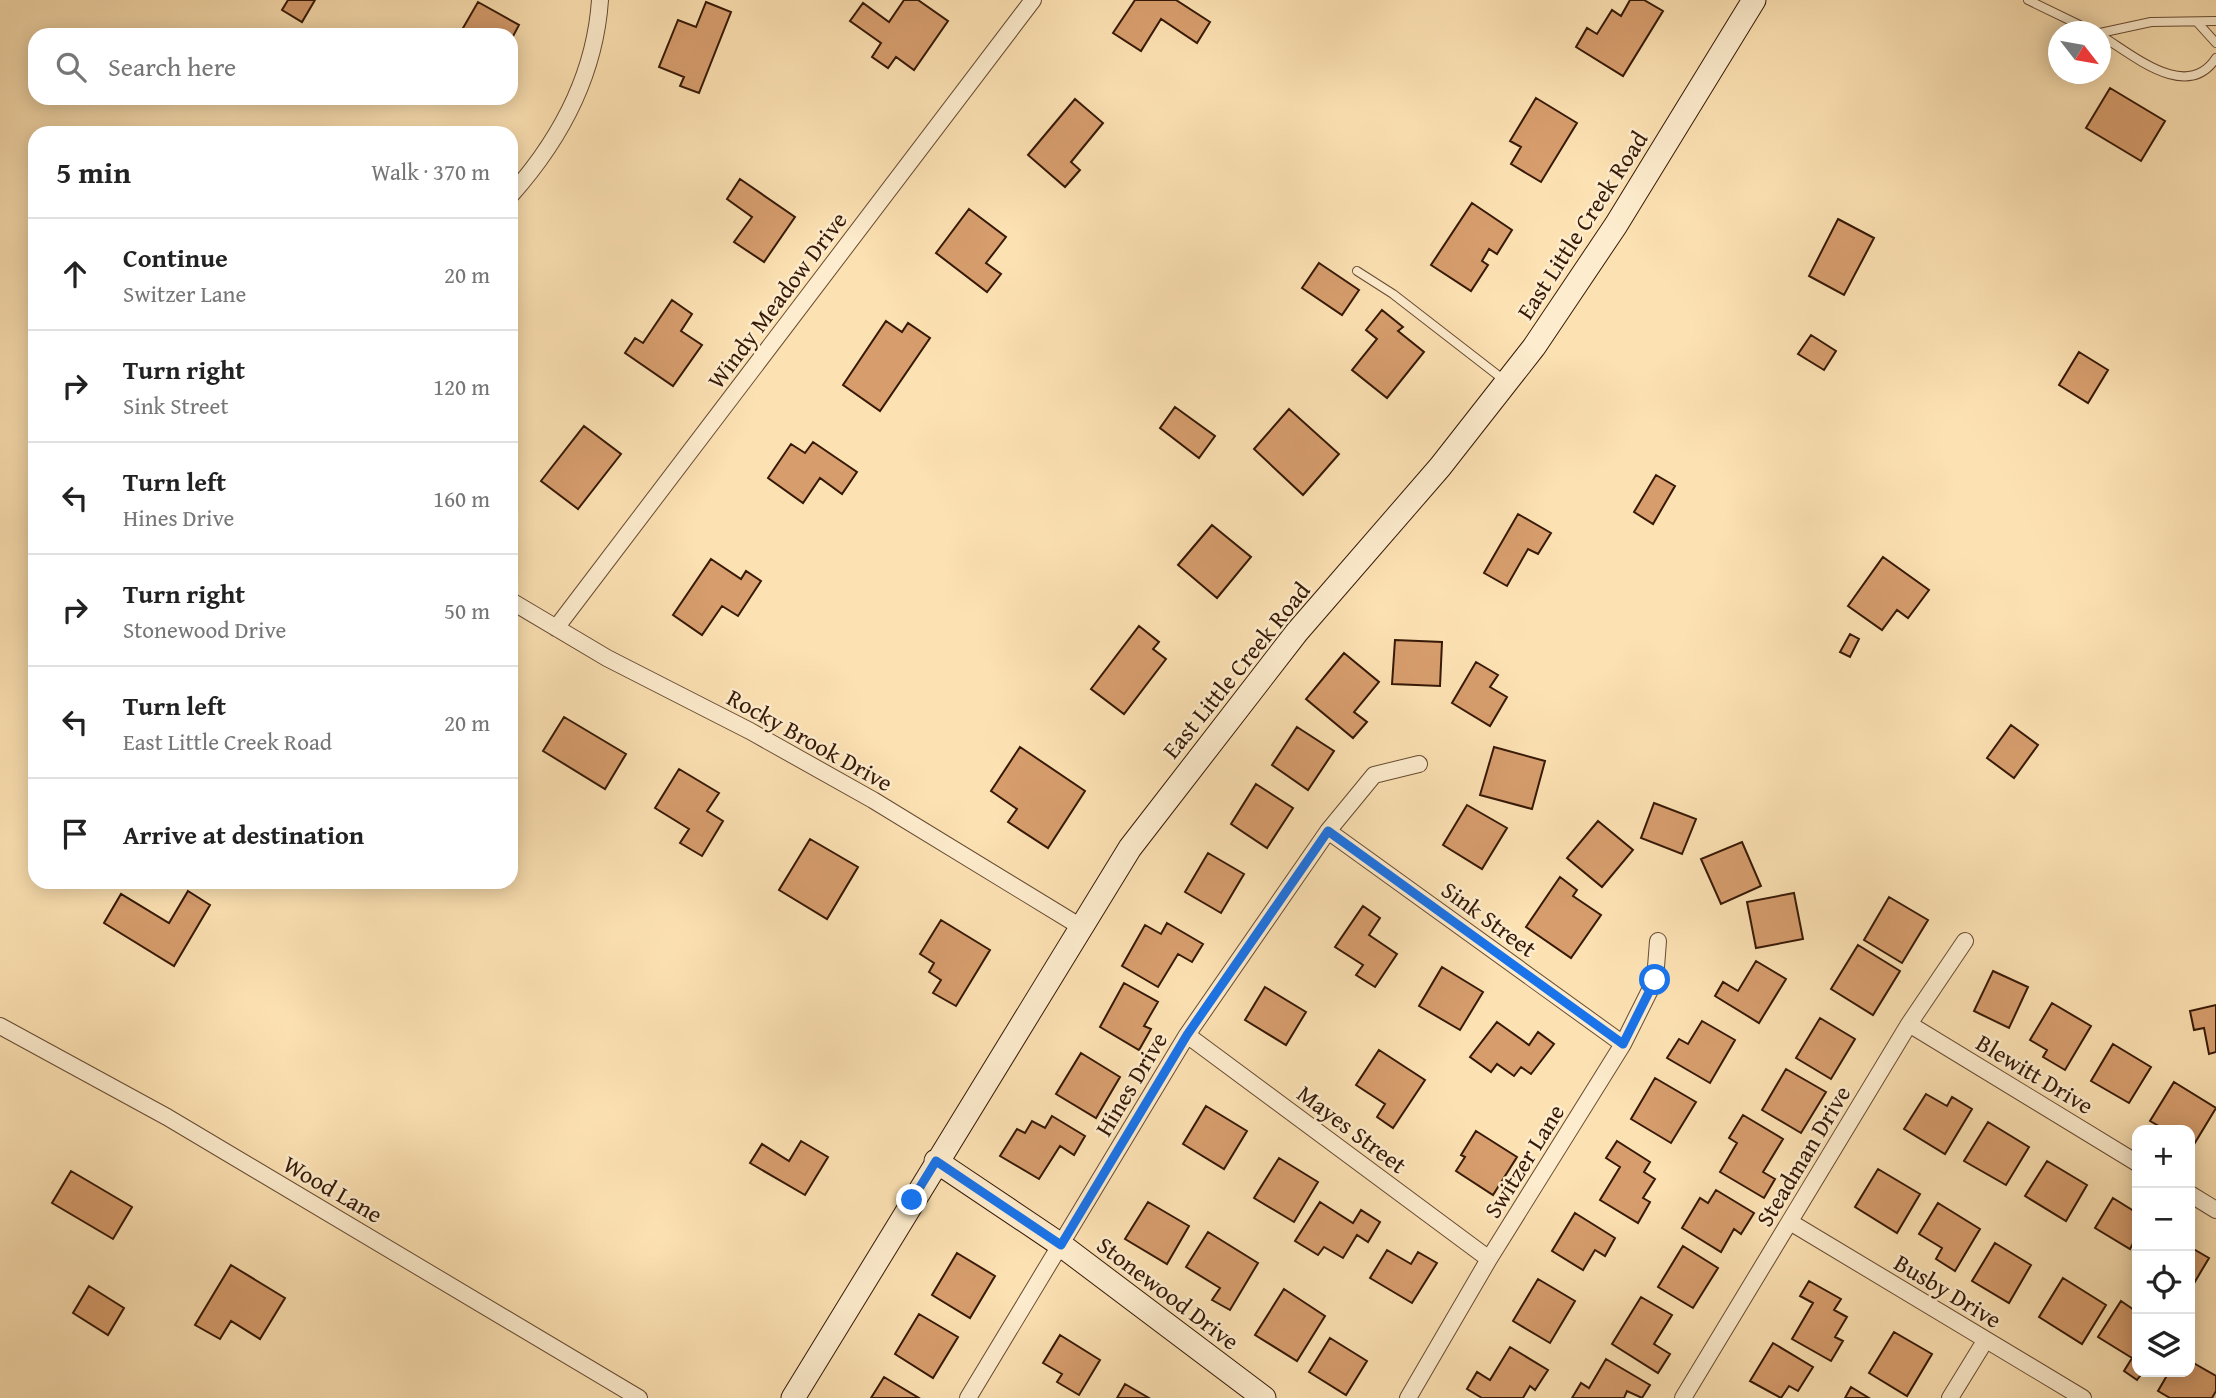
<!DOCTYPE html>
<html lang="en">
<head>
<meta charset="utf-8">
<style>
	:root { --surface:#fff; --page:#f6f6f6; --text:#222; --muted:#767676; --line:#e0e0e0 }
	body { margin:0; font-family:"Gentium Book Plus",serif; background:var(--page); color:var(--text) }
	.controls { position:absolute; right:21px; bottom:21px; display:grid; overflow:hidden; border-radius:14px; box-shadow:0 4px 18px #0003 }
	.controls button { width:63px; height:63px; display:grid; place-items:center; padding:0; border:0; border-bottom:2px solid var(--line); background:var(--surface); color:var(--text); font:35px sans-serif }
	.compass { position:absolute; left:2048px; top:21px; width:63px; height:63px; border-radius:50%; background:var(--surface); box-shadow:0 4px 18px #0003; rotate:121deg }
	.stop { position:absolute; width:21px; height:21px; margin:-16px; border:5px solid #1a73e8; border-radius:50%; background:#fff }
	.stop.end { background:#1a73e8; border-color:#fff; box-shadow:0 2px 7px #0008 }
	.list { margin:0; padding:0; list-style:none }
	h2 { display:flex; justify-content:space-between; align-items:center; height:91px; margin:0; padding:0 28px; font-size:30px }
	h2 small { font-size:23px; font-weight:400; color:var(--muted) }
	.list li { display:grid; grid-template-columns:46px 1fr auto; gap:21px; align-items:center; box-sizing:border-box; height:112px; padding:0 28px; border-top:2px solid var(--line) }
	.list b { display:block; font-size:26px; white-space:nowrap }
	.list p { margin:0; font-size:23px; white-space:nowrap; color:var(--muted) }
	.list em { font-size:23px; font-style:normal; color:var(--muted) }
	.icon { flex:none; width:38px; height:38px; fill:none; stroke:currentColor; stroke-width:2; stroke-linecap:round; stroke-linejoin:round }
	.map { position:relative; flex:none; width:2216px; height:1398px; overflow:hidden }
	.search { position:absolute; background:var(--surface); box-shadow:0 4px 18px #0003; left:28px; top:28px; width:490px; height:77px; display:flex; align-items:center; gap:18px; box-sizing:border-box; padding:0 24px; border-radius:21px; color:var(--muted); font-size:26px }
	.panel { position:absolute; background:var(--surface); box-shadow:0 4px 18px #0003; left:28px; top:126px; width:490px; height:763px; border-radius:21px }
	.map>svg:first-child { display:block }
</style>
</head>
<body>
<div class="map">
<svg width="2216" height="1398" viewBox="0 0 2216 1398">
	<rect width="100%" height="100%" fill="#fce1b2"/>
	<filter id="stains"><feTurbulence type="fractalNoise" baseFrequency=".00286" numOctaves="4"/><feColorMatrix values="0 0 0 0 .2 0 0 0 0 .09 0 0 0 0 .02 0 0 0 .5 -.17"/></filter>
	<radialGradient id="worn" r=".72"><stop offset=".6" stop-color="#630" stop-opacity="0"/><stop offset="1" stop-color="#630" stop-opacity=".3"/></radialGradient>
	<!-- building -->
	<path fill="#d79d6d" stroke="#361907" stroke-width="2" d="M288,0h27l-13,22 -20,-12z
		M904,0h14l30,21 -34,49 -18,-13 -8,11 -16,-11 9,-14 -31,-22 13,-18 26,19z
		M1135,0h41l34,22 -13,21 -36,-24 -20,32 -28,-18z
		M1630,0h14l19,11 -40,65 -47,-29 11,-19 10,6 15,-24 9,6z
		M478,2l41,23 -8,15v-5h-52z
		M706,2l25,10 -32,81 -19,-7 4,-9 -25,-10 19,-47 18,7z
		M2110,88l55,33 -24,40 -55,-33z
		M1536,98l41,25 -36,59 -30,-18 10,-17 -11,-6z
		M1075,99l28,24 -32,39 9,8 -15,17 -37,-32z
		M740,179l55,38 -31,45 -30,-20 18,-25 -25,-18z
		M1472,203l40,27 -15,24 -8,-5 -7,12 6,4 -17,26 -40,-26z
		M969,209l37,28 -20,26 15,11 -14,18 -51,-39z
		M1838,219l36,19 -30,57 -35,-19z
		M1319,263l40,27 -17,25 -40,-27z
		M672,300l20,14 -11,17 21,14 -29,41 -48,-33 10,-15 8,5z
		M1382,310l21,17 -5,4 26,21 -37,46 -35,-28 25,-31 -11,-9z
		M886,321l16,11 6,-9 22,15 -50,73 -37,-26z
		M1811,335l25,16 -12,19 -26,-16z
		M2079,352l29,18 -20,33 -29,-18z
		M1175,407l40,29 -16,22 -39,-30z
		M1289,409l50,45 -36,41 -49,-46z
		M584,426l37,28 -43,55 -37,-28z
		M813,442l44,30 -15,22 -22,-16 -17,25 -35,-25 23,-34 14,9z
		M1656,475l19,11 -22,38 -19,-12z
		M1518,514l33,19 -13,21 -10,-5 -21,37 -23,-13z
		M1212,525l39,32 -34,41 -39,-33z
		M1883,557l46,33 -21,28 -11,-8 -15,20 -34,-24z
		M711,559l30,20 5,-8 15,10 -23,35 -16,-10 -20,29 -29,-20z
		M1139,626l20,16 -6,7 13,10 -42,55 -33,-25z
		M1850,634l9,5 -9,18 -10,-5z
		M1395,640l47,2 -2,44 -48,-2z
		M1344,653l35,29 -25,30 13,10 -14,16 -47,-39z
		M1476,662l22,13 -8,12 17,10 -17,29 -38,-23z
		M564,717l62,37 -21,35 -62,-38z
		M2011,725l27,20 -24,33 -27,-20z
		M1297,727l37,24 -26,39 -36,-25z
		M1020,747l65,44 -37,57 -40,-26 9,-13 -26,-18z
		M1494,747l51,14 -13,48 -52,-14z
		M679,769l40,24 -12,18 16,10 -21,35 -22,-13 9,-14 -34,-21z
		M1256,784l37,24 -26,40 -36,-24z
		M1654,803l42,16 -14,35 -41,-16z
		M1467,805l40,23 -25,41 -39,-24z
		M1598,821l35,29 -31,37 -35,-29z
		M810,839l48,28 -31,52 -48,-29z
		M1742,842l19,44 -40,18 -20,-45z
		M1208,853l36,21 -23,39 -36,-21z
		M1560,877l17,13 -4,6 28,19 -30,43 -45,-31z
		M188,891l22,14 -36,61 -70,-43 17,-29 48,29z
		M1794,893l9,46 -47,9 -9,-46z
		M1889,897l39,23 -26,43 -38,-23z
		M1363,906l17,12 -11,17 28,19 -22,33 -19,-12 7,-10 -28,-18z
		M941,920l49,30 -34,56 -23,-13 8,-13 -12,-8 5,-9 -14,-9z
		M1167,923l36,21 -11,18 -14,-8 -20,33 -36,-21 23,-41 16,9z
		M1858,945l42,26 -27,44 -42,-26z
		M1756,961l30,18 -27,44 -44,-27 8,-14 15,9z
		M1442,967l41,25 -23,38 -41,-24z
		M1993,971l35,16 -19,41 -35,-17z
		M1124,983l34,19 -14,24 7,3 -12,21 -39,-23z
		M1265,987l41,25 -20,33 -41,-25z
		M2052,1003l39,23 -26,44 -22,-13 4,-7 -17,-10z
		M2216,1005v47l-7,2 -5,-26 -10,2 -4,-19z
		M1820,1018l35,21 -24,40 -35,-21z
		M1702,1021l33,19 -25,43 -43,-25 12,-19 9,5z
		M1497,1022l32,23 9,-13 16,12 -23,30 -10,-7 -7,9 -17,-12 -6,8 -21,-15z
		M2113,1044l38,23 -22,36 -38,-22z
		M1379,1050l46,30 -32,48 -16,-11 8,-13 -29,-19z
		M1081,1053l39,24 -24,41 -40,-24z
		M1786,1069l40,23 -25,41 -39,-23z
		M1655,1078l41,24 -25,41 -40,-24z
		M2174,1082l42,26 -23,38 -3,-1v-15h-24l-16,-9z
		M1926,1094l21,12 5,-9 20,12 -27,45 -41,-25z
		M1206,1106l41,25 -23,38 -41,-25z
		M1743,1115l40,24 -20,33 12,7 -11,19 -44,-26 17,-29 -8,-5z
		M1052,1116l33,20 -11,19 -14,-9 -21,33 -39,-23 17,-27 8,4 7,-12 13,7z
		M1988,1122l41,25 -23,38 -42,-24z
		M1476,1131l41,26 -24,38 -37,-24 9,-14 -4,-2z
		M801,1141l27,16 -23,38 -55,-32 12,-19 27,17z
		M1617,1141l33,21 -6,10 11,7 -12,19 7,4 -12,21 -38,-23 20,-33 -14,-9z
		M1279,1158l39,24 -24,40 -40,-24z
		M2047,1161l40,24 -21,36 -41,-25z
		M1878,1169l42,25 -23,39 -42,-26z
		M71,1171l61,36 -19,32 -61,-36z
		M1716,1190l38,23 -13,21 -7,-5 -13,23 -39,-24 18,-30 8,5z
		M2113,1198l24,15v23l-7,13 -35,-21z
		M1148,1202l41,24 -22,38 -42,-25z
		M1320,1202l33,21 8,-13 19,12 -12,20 -11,-7 -14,23 -19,-11 -6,8 -23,-14z
		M1938,1203l42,26 -25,42 -19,-12 6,-11 -23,-14z
		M1575,1213l40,25 -10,18 -10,-6 -12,20 -31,-19z
		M1208,1232l50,31 -28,47 -18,-10 8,-12 -34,-21z
		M1995,1243l36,22 -22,38 -37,-22z
		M1683,1246l35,22 -25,40 -35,-21z
		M2190,1247l19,11 -19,32z
		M1387,1250l24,14 7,-12 19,11 -25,40 -42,-25z
		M957,1253l38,23 -25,42 -38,-23z
		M231,1265l54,33 -25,41 -29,-18 -11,18 -25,-14z
		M2063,1278l43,27 -24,39 -43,-27z
		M1538,1279l37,22 -25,42 -37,-22z
		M1809,1281l32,18 -7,11 13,7 -12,20 8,4 -12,20 -39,-22 21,-36 -13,-7z
		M89,1286l35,22 -16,27 -35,-22z
		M1284,1289l41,27 -28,45 -42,-26z
		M1641,1297l31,18 -18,29 16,10 -12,19 -46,-29z
		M2121,1301l16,11v60h6l-6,8 -13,-9 8,-13 -34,-21z
		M919,1314l39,23 -25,41 -38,-24z
		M1894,1332l38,22 -25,42 -38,-23z
		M1060,1335l40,25 -21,35 -22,-13 5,-8 -19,-11z
		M1330,1338l37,23 -21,34 -37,-23z
		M1773,1343l40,24 -15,24 -9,-5 -8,12 -31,-17z
		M1510,1347l38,23 -13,20 -5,-4 -7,12h-41l-15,-9 10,-17 13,8z
		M1606,1359l44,26 -8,13 -15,-7 -3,7h-52l9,-15 8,5z
		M2190,1361l26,15v15l-4,7h-42l-12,-7 11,-19h21z
		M884,1377l35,21h-48z
		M1125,1384l24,14h-32z
		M1851,1387l18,11h-24z"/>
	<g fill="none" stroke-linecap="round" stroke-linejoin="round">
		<defs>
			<path id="lane" d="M2028,0l66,32
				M2197,22l19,21
				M2100,33l51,-11 65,-1
				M2100,35c32,19 87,68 116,23
				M1357,271l36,23 111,86"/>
			<path id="street" d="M511,195c49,-55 84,-121 89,-195
				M511,601l96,57 143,73 123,69 208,127
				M556,628l477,-628
				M1328,831l295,213
				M1909,1024l228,139
				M0,1026l167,91 472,281
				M1187,1035l302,224
				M2190,1194l26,16
				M1790,1222l293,176
				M968,1398l219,-363 141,-204 46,-56 45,-11
				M1408,1398l81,-139 134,-215 32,-64 3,-39
				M1683,1398l226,-374 56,-83
				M1950,1398l35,-57"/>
			<path id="secondary" d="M936,1161l125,84 203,153
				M793,1398l337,-550 167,-216 143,-165 94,-120 82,-122 138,-225"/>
		</defs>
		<!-- lane casing -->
		<use href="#lane" stroke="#684b32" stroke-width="10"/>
		<!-- street casing -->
		<use href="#street" stroke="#684b32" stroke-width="18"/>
		<!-- secondary casing -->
		<use href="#secondary" stroke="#361907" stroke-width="25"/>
		<!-- lane -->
		<use href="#lane" stroke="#fdeccd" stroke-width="8"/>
		<!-- street -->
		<use href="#street" stroke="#fdeccd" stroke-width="16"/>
		<!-- secondary -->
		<use href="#secondary" stroke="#fdeccd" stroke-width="23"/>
	</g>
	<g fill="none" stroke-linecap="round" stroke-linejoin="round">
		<!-- route -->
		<path stroke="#1a73e8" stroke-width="9" d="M912,1200l24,-39 125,84 126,-210 141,-204 295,213 32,-64"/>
	</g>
	<g text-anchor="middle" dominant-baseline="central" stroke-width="5" stroke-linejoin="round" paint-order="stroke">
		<!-- street labels -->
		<g font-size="24" fill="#361907" stroke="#fdeccd">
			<text transform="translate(1582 225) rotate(-57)">East Little Creek Road</text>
			<text transform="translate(777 300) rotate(-53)">Windy Meadow Drive</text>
			<text transform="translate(1236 670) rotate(-51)">East Little Creek Road</text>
			<text transform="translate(810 740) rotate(29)">Rocky Brook Drive</text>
			<text transform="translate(1489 919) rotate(36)">Sink Street</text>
			<text transform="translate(2035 1074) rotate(31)">Blewitt Drive</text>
			<text transform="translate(1131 1084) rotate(-59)">Hines Drive</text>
			<text transform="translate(1352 1129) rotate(37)">Mayes Street</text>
			<text transform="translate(1803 1156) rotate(-59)">Steadman Drive</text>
			<text transform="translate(1524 1161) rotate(-58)">Switzer Lane</text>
			<text transform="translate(333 1189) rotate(30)">Wood Lane</text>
			<text transform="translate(1948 1291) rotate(31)">Busby Drive</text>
			<text transform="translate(1168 1293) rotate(37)">Stonewood Drive</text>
		</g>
	</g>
	<rect width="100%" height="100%" filter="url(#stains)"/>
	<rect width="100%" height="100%" fill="url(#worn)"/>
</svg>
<div class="controls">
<button>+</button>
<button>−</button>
<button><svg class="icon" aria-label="locate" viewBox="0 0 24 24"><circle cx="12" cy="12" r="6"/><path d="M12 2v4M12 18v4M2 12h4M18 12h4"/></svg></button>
<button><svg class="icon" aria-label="layers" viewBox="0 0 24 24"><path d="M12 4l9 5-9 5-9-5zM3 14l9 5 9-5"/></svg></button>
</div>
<svg class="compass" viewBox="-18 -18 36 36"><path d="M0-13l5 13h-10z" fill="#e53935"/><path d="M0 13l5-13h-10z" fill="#767676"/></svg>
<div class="stop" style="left:1655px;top:980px"></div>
<div class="stop end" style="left:912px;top:1200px"></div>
<div class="search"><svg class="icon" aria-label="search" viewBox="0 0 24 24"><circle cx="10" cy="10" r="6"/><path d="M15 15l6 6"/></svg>Search here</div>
<section class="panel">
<h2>5 min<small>Walk · 370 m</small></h2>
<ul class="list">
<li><svg class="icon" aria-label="ahead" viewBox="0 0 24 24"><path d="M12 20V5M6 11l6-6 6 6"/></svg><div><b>Continue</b><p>Switzer Lane</p></div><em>20 m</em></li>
<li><svg class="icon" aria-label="right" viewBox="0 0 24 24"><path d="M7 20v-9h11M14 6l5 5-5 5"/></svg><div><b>Turn right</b><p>Sink Street</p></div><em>120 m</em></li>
<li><svg class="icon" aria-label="left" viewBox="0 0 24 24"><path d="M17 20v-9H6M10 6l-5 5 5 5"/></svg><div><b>Turn left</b><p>Hines Drive</p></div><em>160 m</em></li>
<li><svg class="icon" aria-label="right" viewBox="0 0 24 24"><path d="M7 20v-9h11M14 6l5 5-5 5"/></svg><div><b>Turn right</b><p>Stonewood Drive</p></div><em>50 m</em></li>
<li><svg class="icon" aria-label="left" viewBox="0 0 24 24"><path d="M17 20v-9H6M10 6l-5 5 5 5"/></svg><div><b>Turn left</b><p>East Little Creek Road</p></div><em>20 m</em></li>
<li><svg class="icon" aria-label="arrive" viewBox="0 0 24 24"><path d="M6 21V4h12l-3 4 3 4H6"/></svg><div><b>Arrive at destination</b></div></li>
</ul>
</section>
</div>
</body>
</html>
